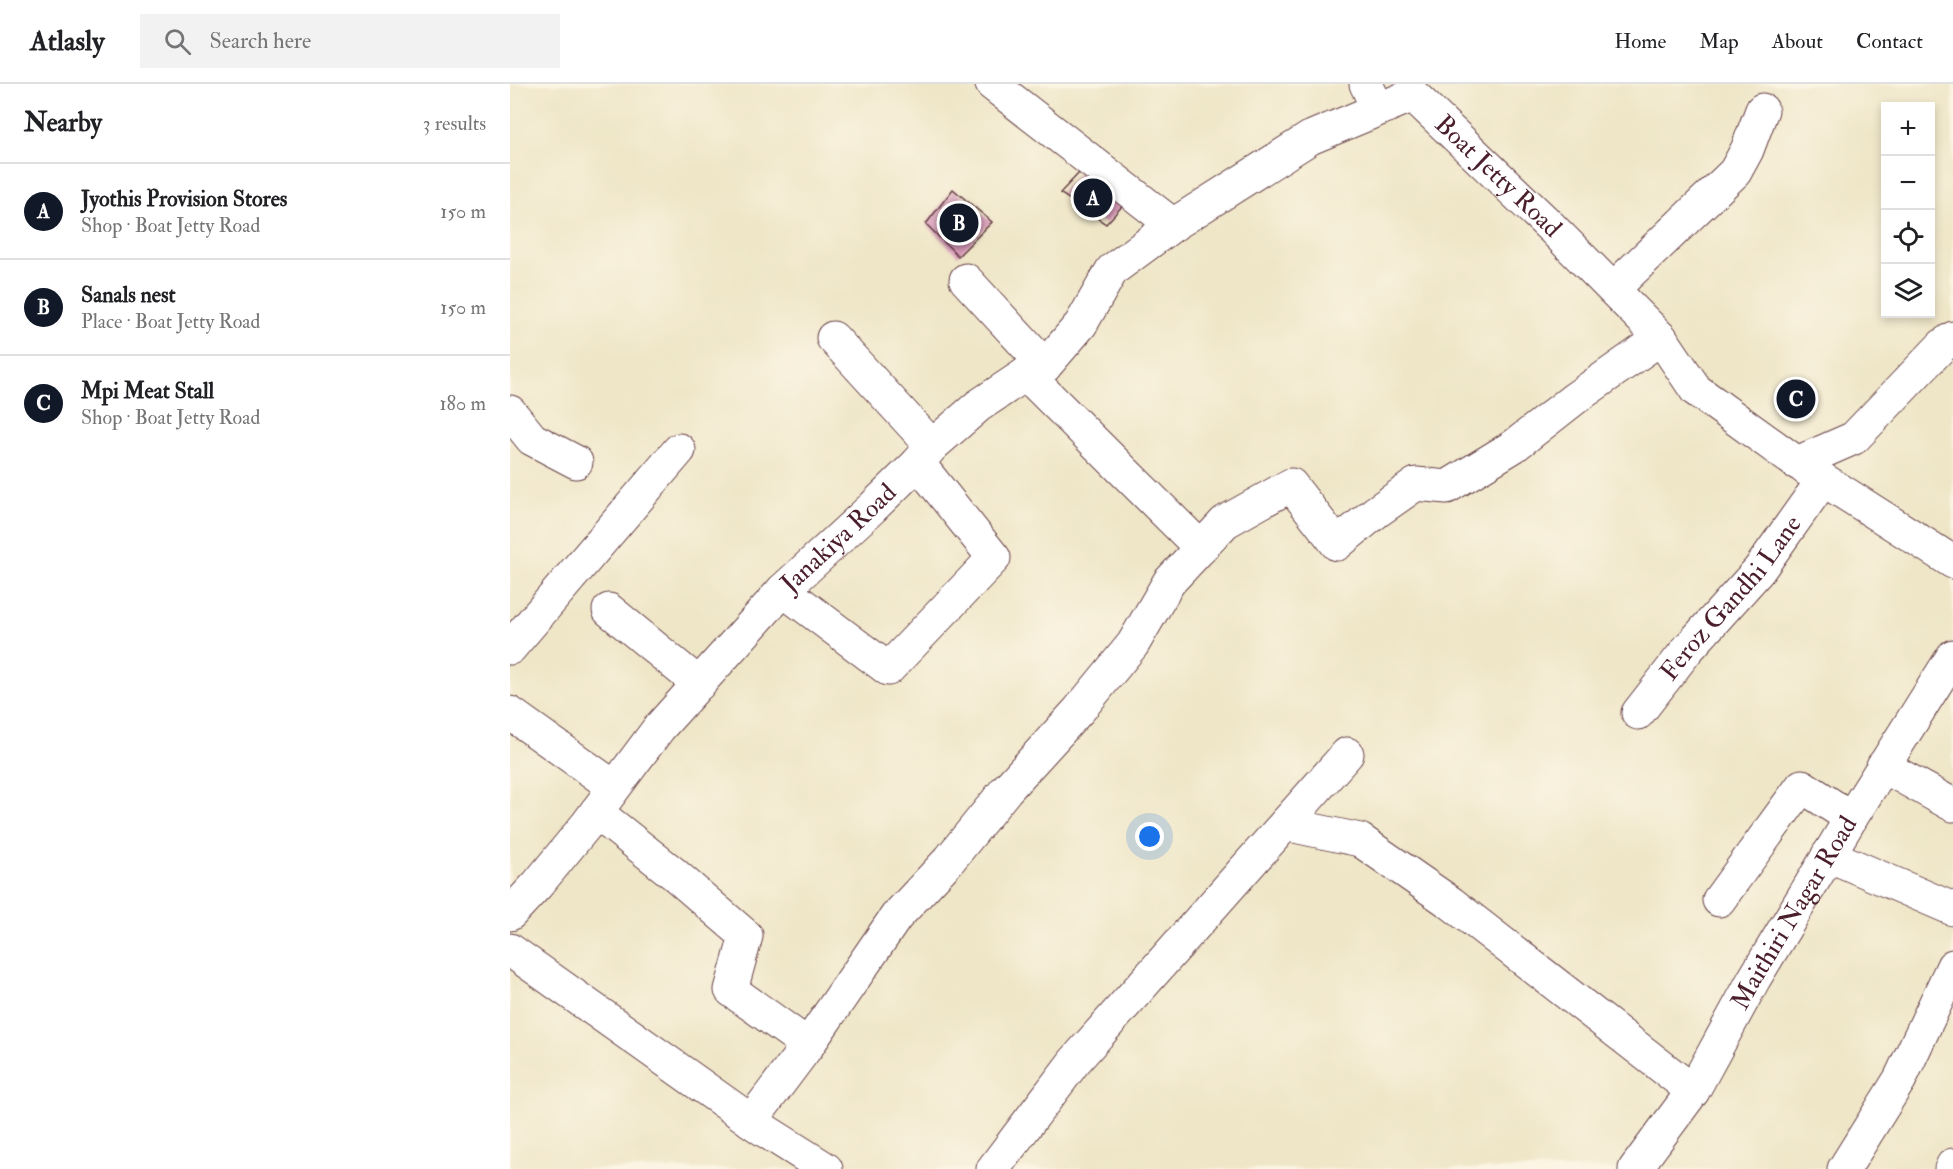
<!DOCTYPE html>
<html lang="en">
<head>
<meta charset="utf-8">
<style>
	:root { --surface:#fff; --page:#f2f2f2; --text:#202124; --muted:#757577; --line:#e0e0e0; --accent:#111827 }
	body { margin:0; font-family:"IM FELL Double Pica",serif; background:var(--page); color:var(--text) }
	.controls { position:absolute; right:18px; top:18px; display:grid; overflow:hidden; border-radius:0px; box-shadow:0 3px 9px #0003 }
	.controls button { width:54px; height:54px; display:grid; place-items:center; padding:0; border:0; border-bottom:2px solid var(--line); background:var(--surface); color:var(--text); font:30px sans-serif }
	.you { position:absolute; left:640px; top:753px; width:21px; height:21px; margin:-15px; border:4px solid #fff; border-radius:50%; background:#1a73e8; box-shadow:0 0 0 9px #1a73e833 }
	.badge { display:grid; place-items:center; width:39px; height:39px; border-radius:50%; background:var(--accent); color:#fff; font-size:20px; font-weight:700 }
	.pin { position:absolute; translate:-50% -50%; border:3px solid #fff; box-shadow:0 2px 6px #0006 }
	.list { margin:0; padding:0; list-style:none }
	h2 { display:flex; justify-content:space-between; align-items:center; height:78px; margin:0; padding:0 24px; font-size:26px }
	h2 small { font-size:20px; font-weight:400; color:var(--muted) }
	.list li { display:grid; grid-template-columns:39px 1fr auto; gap:18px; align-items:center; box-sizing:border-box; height:96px; padding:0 24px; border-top:2px solid var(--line) }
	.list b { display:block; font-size:22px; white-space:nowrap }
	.list p { margin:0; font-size:20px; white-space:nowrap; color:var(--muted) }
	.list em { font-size:20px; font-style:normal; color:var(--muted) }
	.icon { flex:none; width:33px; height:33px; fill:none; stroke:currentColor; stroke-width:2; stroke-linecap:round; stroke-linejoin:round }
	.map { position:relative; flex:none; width:1443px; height:1085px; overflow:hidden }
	header { display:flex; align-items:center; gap:36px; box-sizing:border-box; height:84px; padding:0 30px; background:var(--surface); border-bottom:2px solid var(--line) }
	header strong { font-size:28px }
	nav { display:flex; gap:33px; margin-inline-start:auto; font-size:21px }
	.search { width:420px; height:54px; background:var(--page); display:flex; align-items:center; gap:15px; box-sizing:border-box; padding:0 21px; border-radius:0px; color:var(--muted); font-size:22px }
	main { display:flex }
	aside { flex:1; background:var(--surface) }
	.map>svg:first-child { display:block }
</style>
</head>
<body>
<header>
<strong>Atlasly</strong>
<div class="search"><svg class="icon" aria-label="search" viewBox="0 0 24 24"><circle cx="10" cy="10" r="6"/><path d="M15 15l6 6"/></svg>Search here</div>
<nav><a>Home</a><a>Map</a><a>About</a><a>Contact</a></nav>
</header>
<main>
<aside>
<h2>Nearby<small>3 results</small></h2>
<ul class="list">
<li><span class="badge">A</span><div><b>Jyothis Provision Stores</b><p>Shop · Boat Jetty Road</p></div><em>150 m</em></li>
<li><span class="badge">B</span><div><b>Sanals nest</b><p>Place · Boat Jetty Road</p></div><em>150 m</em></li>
<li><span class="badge">C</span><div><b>Mpi Meat Stall</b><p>Shop · Boat Jetty Road</p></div><em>180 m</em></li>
</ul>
</aside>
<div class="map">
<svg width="1443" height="1085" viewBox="0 0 1443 1085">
	<rect width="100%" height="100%" fill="#fcf5e5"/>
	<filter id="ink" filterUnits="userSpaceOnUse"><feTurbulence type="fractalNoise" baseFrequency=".0167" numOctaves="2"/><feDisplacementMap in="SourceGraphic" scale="12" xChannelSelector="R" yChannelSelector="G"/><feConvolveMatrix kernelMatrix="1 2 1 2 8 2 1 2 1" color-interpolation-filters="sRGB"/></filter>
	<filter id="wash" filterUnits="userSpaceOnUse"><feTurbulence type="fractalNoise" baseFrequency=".008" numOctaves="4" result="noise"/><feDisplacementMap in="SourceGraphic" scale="24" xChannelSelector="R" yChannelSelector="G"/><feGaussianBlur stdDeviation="1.35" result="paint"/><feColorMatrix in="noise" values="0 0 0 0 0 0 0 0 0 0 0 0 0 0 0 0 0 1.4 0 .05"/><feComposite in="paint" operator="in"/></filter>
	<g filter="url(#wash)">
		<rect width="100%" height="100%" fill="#efe6c8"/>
		<g id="blocks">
			<!-- building -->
			<path fill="#d697b7" d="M570,88l45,31 -19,21 -46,-31z
				M443,105l39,33 -34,34 -32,-32z"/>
		</g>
	</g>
	<g filter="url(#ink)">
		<use href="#blocks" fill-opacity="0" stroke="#633d43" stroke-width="1.5"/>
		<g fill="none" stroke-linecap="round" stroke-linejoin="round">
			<defs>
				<g id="minor">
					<path id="s1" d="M482,0l181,141 137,-87 103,-43 139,133 109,110 35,52 101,73 57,-25 89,-93 10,-7"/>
					<path d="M856,0l12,25"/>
					<path d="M456,196l79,86"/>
					<path d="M1103,205l122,-117 12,-22 15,-40"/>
					<path d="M323,254l99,108"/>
					<path d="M516,290l175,174"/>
					<path d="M0,328l22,27 44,23"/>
					<path d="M1295,384l148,94"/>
					<path d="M273,506l105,79 106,-111 -76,-95"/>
					<path d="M99,526l90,74"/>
					<path d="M0,564l169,-198"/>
					<path d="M0,629l104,74"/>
					<path id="s2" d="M1128,629l49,-63 72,-80 64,-90"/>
					<path d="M1373,682l70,39"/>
					<path d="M86,728l77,61 73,63 -15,54 77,55 88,-128 54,-58 56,-69 73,-80 54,-66 36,-62 56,-60 66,-37 46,59 39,-32 40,-28 31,3 67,-41 60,-47 87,-61"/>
					<path d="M775,740l75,16 91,63 242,188"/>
					<path d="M1318,771l125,54"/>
					<path d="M1209,816l83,-114 49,32"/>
					<path id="s3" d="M0,830l27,-29 51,-62 71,-95 124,-138 89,-82 46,-45 14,-17 46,-40 48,-32 19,-8 36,-42 31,-54 61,-45"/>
					<path d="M0,866l251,178 65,41"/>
					<path d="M241,1037l57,-76"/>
					<path d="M483,1085l81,-107 273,-308"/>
					<path id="s4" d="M1125,1085l58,-78 61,-112 97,-161 102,-162"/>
					<path d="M1334,1085l56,-90 53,-113"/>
					<path d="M1441,1085l2,-4"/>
				</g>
			</defs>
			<!-- minor casing -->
			<use href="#minor" stroke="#633d43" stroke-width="35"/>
			<!-- minor -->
			<use href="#minor" stroke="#fff" stroke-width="33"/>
		</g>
	</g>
	<g text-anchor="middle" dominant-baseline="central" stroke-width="4.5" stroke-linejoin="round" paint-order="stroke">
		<!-- street labels -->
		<g font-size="26" fill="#4a1f2b" stroke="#fcf5e5">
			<text stroke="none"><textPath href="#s1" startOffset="621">Boat Jetty Road</textPath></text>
			<text stroke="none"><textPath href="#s3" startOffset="500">Janakiya Road</textPath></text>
			<text stroke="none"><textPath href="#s2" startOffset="148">Feroz Gandhi Lane</textPath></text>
			<text stroke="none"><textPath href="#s4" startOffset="302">Maithiri Nagar Road</textPath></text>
		</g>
	</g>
</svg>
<div class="controls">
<button>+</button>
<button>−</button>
<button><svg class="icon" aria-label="locate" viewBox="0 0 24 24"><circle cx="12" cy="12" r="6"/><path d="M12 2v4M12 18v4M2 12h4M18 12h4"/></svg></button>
<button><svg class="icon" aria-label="layers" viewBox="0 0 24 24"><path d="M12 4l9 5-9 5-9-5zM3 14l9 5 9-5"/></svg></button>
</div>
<div class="you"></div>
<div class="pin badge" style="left:583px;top:114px">A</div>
<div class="pin badge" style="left:449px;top:139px">B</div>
<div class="pin badge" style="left:1286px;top:315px">C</div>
</div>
</main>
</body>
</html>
